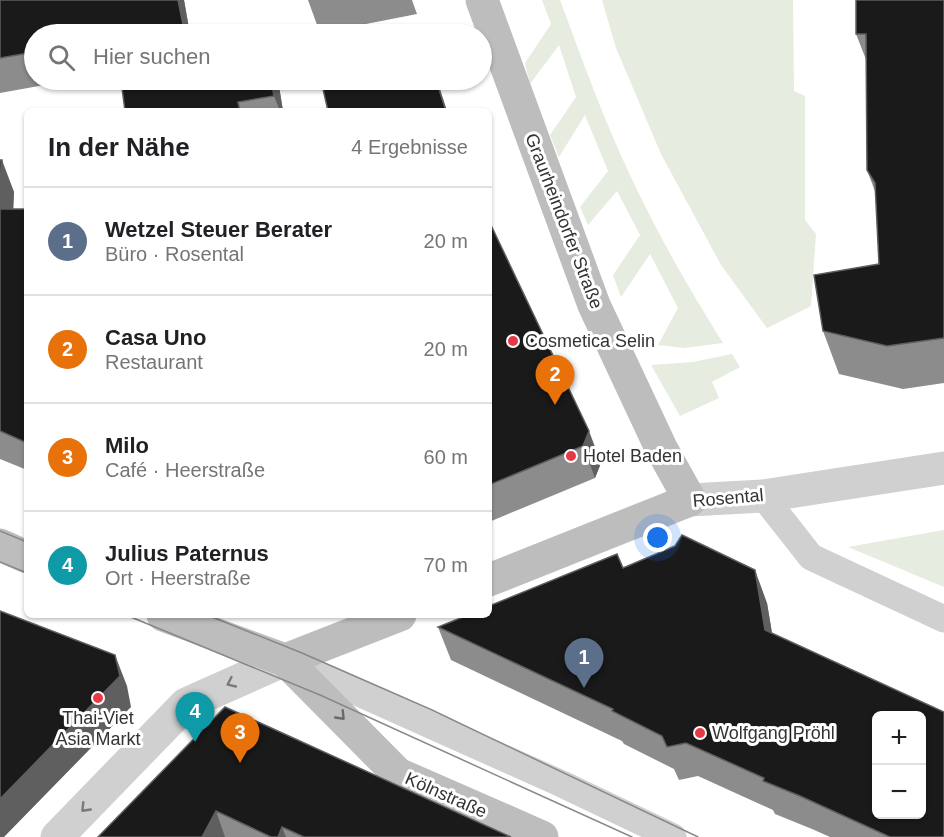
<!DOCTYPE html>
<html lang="de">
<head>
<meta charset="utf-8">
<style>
	:root { --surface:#fff; --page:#f6f6f6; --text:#202124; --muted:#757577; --line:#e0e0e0; --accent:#0b8043 }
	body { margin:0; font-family:Arial,sans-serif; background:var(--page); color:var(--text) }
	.controls { position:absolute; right:18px; bottom:18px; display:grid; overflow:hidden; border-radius:9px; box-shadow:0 2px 4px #0004 }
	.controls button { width:54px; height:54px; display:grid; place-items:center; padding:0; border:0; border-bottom:2px solid var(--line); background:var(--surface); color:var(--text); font:30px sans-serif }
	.you { position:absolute; left:658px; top:538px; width:21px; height:21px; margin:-15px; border:4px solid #fff; border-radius:50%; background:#1a73e8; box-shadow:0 0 0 9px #1a73e833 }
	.badge { display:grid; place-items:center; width:39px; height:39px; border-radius:50%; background:var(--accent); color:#fff; font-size:20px; font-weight:700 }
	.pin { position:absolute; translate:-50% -50px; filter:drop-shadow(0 2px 3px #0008) }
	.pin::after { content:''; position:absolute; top:32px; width:21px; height:18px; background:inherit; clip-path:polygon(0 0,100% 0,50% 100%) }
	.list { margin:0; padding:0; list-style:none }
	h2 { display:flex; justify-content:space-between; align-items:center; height:78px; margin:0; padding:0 24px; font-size:26px }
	h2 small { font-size:20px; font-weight:400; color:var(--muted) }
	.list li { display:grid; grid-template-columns:39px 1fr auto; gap:18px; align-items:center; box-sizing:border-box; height:108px; padding:0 24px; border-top:2px solid var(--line) }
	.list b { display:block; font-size:22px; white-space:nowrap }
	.list p { margin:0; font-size:20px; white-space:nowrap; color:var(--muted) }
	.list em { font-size:20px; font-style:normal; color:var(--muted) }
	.icon { flex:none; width:33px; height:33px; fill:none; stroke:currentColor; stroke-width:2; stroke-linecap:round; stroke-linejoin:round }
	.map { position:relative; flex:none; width:944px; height:837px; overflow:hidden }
	.search { position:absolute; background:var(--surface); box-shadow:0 2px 4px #0004; left:24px; top:24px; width:468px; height:66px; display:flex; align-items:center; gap:15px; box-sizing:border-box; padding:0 21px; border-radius:33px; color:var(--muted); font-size:22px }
	.panel { position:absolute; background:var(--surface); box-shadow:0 2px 4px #0004; left:24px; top:108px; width:468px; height:510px; border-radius:9px }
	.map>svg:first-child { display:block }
</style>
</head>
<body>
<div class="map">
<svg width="944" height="837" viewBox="0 0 944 837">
	<rect width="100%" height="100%" fill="#fff"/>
	<!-- green -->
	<path fill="#e6ecdf" d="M542,0h18c22,59 43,118 70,175 27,58 59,114 93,168l-39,5 -26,-3 20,-37 -28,-54 -29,43 -8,-22 27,-40 -23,-44 -29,34 -8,-18 28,-36 -23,-56 -26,42 -9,-22 26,-38 -17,-52 -29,39 -5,-21 26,-39z
		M602,0h191l1,91 11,5v124l11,14 -5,72 -44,22 -46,-63 -60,-111 -45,-106z
		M732,354l8,13 -28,15 7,16 -39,18 -29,-51 42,-3z
		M944,530v57l-96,-40z"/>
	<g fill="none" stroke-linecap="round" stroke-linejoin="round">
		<!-- lane -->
		<path stroke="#d0d0d0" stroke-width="27" d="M763,496l48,61 133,62
			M294,664l268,120 111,53"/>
		<!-- street -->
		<path stroke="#d0d0d0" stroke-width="33" d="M690,500l73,-4 181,-28
			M57,837l129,-133 99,-44"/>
		<!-- secondary -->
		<path stroke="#bdbdbd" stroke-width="33" d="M482,0l112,305 67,143 29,52 -201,80
			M0,545l27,12
			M163,615l122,45 113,114 144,63
			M285,660l115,-45"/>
		<!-- tram -->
		<path stroke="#888" stroke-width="1.5" d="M0,531l27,11
			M0,562l27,11
			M126,615l194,80 312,142
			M207,615l95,38 130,57 266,127"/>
	</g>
	<!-- wall -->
	<path fill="#8c8c8c" d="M0,0h184l6,34h-156v46h38l-72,13z
		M308,0h104l5,14 -97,19z
		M944,0v383l-41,6 -64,-15 -16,-43 56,-67 -3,-70 -9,-24v-108l-11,-28z
		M279,86l4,25h-158z
		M0,160l14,32 -1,17h14v261l-27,-11z
		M489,221l112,242 -6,15 -106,44z
		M623,568l144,35 5,30 172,204h-114l-18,-8 -37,-15 -2,-4 -75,-34 -19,4 -5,-11 -50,-25 -2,-3 -171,-81 -13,-33z
		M225,707l286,130h-413z"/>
	<!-- shaded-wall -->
	<path fill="#5f5f5f" d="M178,0h6l6,34h-5z
		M271,80h5l3,6 4,25h-3l-6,-15z
		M436,80h1l10,31h-1z
		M2,160l12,32 -2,49 -12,-32z
		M589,431l12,32 -6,15 -12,-32z
		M755,570l12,33 10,60 -12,-33z
		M115,655l12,31 4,21 -127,130h-4v-38z
		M216,811l9,26h-23z
		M282,827l4,10h-8z"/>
	<!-- building -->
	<path fill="#1a1a1a" stroke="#5f5f5f" stroke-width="1.5" fill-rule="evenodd" d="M0,0h178l7,34h-151v18l-34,6z
		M856,0h88v338l-57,8 -64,-15 -9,-56 65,-11 -4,-81 -8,-13 -1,-136h-10z
		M121,80h150l3,16 -36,6 2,9h-115z
		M355,80h81l10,31h-118l-5,-22z
		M0,160h2l-2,49h27v234l-27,-12z
		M489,221l100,210 -6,15 -94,39z
		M682,535l73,35 10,60 179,82v125h-54l-90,-41 -37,-15 1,-3 -78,-35 -19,4 -5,-11 -50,-25 1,-2 -175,-82 30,-12h21v-9l128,-52 6,14 52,-22zM876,716h45v98h-45z
		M0,611l115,44 5,21 -120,123z
		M225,707l286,130h-207l-22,-10 -4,10h-7l-55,-26 -14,26h-104z"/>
	<!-- one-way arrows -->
	<defs><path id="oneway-chevron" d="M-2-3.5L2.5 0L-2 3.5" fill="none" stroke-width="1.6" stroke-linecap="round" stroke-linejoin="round" transform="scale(1.5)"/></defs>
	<g stroke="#7a7a7a">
		<use href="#oneway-chevron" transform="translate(231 683) rotate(155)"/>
		<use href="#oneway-chevron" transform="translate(85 808) rotate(134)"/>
	</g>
	<use stroke="#6a6a6a" href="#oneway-chevron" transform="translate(341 716) rotate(46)"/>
	<!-- markers -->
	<g fill="#e63946" stroke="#fff" stroke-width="2">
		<circle cx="513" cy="341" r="6"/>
		<circle cx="571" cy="456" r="6"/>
		<circle cx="98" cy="698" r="6"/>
		<circle cx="700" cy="733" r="6"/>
	</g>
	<g text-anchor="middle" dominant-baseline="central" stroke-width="6" stroke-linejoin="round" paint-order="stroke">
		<!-- street labels -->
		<g font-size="18" fill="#333" stroke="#fff">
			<text transform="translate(564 221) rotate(69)">Graurheindorfer Straße</text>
			<text transform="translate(728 498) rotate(-5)">Rosental</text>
			<text transform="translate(446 795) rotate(24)">Kölnstraße</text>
		</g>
		<!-- poi labels -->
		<g font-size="18" fill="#333" stroke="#fff" text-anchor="start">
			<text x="525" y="341">Cosmetica Selin</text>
			<text x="583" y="456">Hotel Baden</text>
			<text x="98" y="718" text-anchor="middle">Thai-Viet<tspan x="98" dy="21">Asia Markt</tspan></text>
			<text x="712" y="733">Wolfgang Pröhl</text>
		</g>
	</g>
</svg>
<div class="controls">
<button>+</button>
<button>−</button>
</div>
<div class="you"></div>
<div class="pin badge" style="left:584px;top:688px;background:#5c6f8a">1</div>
<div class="pin badge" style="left:555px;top:405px;background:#e8710a">2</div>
<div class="pin badge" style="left:240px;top:763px;background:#e8710a">3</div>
<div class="pin badge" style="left:195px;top:742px;background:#0f9aa8">4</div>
<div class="search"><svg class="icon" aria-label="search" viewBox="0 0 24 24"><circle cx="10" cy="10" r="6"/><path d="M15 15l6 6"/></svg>Hier suchen</div>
<section class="panel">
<h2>In der Nähe<small>4 Ergebnisse</small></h2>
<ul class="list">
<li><span class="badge" style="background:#5c6f8a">1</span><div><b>Wetzel Steuer Berater</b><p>Büro · Rosental</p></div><em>20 m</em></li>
<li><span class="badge" style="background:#e8710a">2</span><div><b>Casa Uno</b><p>Restaurant</p></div><em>20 m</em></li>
<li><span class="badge" style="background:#e8710a">3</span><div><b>Milo</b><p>Café · Heerstraße</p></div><em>60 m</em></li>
<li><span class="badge" style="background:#0f9aa8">4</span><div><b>Julius Paternus</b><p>Ort · Heerstraße</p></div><em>70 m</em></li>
</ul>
</section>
</div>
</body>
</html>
